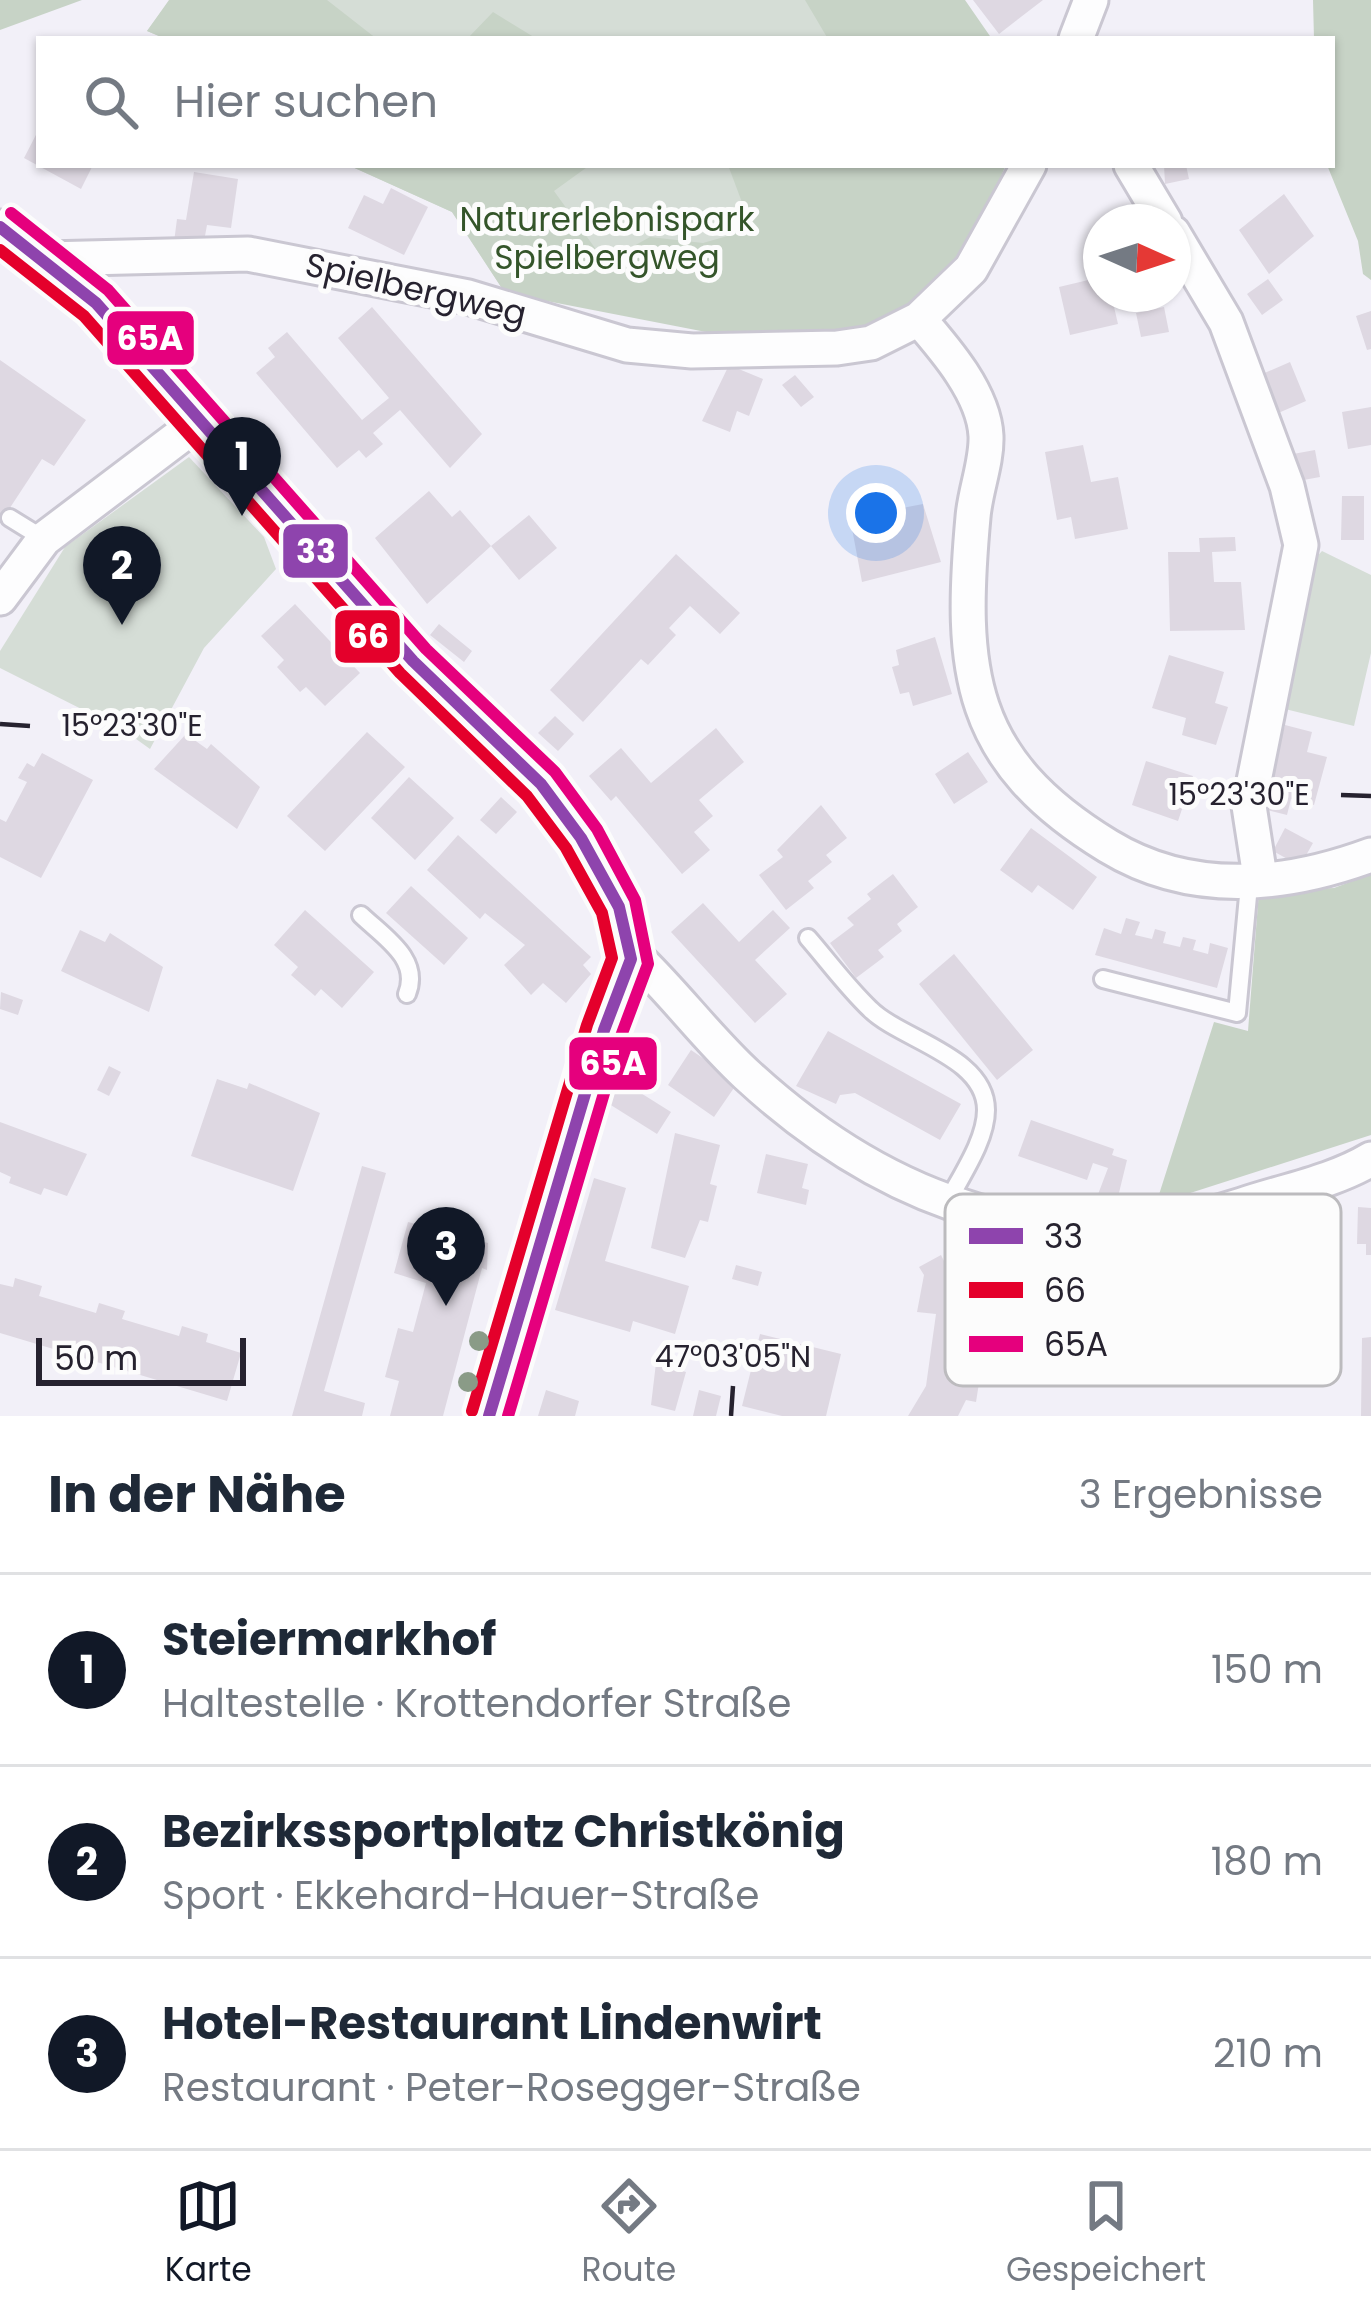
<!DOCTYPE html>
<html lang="de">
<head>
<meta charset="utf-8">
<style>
	:root { --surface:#fff; --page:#f2f2f3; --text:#1f2937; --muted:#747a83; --line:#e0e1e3; --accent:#111827 }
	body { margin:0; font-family:Poppins,sans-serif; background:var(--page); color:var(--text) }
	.compass { position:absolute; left:1083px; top:204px; width:108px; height:108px; border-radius:50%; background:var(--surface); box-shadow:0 3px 9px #0004; rotate:93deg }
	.scale { position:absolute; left:36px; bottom:30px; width:210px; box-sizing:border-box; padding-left:12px; border:6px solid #26222f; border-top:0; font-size:33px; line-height:42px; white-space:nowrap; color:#26222f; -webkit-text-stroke:9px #fcfcfc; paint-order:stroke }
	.you { position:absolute; left:876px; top:513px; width:42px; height:42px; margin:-30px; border:9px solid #fff; border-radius:50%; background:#1a73e8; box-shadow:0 0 0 18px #1a73e833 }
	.badge { display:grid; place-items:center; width:78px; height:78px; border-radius:50%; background:var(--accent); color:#fff; font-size:39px; font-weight:700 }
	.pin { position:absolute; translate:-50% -99px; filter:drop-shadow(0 3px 6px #0008) }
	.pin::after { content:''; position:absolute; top:63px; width:42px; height:36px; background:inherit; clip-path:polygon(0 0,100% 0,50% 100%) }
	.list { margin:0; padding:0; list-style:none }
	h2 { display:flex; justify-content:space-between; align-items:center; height:156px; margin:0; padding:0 48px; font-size:51px }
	h2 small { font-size:39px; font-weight:400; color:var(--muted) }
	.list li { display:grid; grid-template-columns:78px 1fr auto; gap:36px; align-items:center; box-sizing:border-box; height:192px; padding:0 48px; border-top:3px solid var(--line) }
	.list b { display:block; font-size:45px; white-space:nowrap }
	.list p { margin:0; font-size:39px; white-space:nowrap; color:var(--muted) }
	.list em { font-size:39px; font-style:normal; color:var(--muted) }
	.icon { flex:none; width:66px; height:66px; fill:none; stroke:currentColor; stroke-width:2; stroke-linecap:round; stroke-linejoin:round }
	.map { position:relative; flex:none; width:1371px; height:1416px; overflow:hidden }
	.search { position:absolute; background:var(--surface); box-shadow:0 3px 9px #0004; left:36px; right:36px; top:36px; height:132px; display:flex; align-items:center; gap:30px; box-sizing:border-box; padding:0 42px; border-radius:0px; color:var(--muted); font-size:45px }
	.sheet { height:732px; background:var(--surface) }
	nav { display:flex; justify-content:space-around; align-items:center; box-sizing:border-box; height:168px; border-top:3px solid var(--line); background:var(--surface); font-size:33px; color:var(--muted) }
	nav a { display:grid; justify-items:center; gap:6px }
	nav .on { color:var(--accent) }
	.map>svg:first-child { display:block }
</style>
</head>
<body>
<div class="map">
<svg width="1371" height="1416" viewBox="0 0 1371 1416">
	<rect width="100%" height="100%" fill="#f2f0f8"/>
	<!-- green -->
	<path fill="#d5ddd6" d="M170,0h763l25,39h-792l-19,-8z
		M348,165h611l-32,73 -422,55 -53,-81z
		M189,457l75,80 12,32 -72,79 -54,101 -25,-18 -125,-63v-17l65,-104z
		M1322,551l49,24v78l-17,73 -73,-18 23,-137z"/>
	<!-- forest -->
	<path fill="#c7d3c6" d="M0,0h82l-82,30z
		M169,0h158l50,39h-211l-19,-8z
		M805,0h160l27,39h-164z
		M1313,0h58v280l-8,-6 -5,-33 -31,-76h5v-126h-18z
		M493,12l44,27h-70z
		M348,165h242l-36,26 51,71 45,-25 53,6 49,-14 -24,-64h278l-44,102 -114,85 -34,1 -309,-60 -53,-81z
		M1371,874v261l-215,69 58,-182 34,9 11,-140 75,-3z"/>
	<!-- building -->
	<path fill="#ded8e2" d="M973,0h70l-44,34z
		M39,129v36h54l-12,24 -57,-31z
		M1164,165h22l3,14 -24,5z
		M194,172l44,7 -7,49 -24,-3 -4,22 -29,-5 3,-23 9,1z
		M391,188l37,19 -24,48 -56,-27 16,-33 19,9z
		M1284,194l30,42 -45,38 -30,-44z
		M1101,277v17h10l7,30 -48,11 -11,-48z
		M1268,279l15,21 -21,15 -15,-21z
		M372,307l110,127 -32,34 -50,-58 -27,23 10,11 -17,14 -7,-8 -22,18 -81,-95 19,-16 -7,-9 19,-16 75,88 27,-22 -51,-60z
		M1164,307l5,25 -28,5 -5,-24z
		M1371,311v38l-4,1 -11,-34z
		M0,360l86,60 -32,46 -12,-7 -42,64z
		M1290,362l16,39 -30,13 -16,-39z
		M729,365l34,14 -14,37 -12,-5 -7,21 -28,-11z
		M795,375l19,22 -13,10 -19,-22z
		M1371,407v38l-23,4 -6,-37z
		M1083,445l8,37 27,-5 10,52 -53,10 -4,-22 -14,3 -12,-68z
		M1315,450l5,27 -22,4 -5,-27z
		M429,491l23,26 8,-7 31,36 -64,58 -52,-66z
		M1342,496h22v44h-23z
		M923,504l18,58 -79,20 -12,-64z
		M529,515l28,33 -38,32 -28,-34z
		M1235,537l1,14 -24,1 2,30h27l4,48 -75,1 -2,-79h32l-1,-14z
		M676,554l64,59 -20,21 -30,-28 -21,22 7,7 -28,30 -7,-6 -58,63 -33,-32z
		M295,604l65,69 -35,33 -19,-19 -6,5 -23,-25 7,-7 -23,-24z
		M439,624l33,27 -8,11 -34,-27z
		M935,637l17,57 -39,12 -4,-14 -9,2 -8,-27 7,-2 -3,-15z
		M1169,655l55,17 -9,31 13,4 -12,38 -34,-10 4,-17 -34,-10z
		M555,716l19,18 -16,17 -20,-18z
		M1285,725l27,7 -5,20 20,5 -13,48 -23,-6 -4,16 -24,-6z
		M716,728l28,34 -45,38 14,16 -19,16 16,18 -28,24 -66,-78 -5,5 -22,-25 32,-28 30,35z
		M367,732l38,35 -80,84 -38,-35z
		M186,734l21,15 4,-5 49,43 -23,42 -83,-60z
		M968,752l20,30 -34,22 -19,-30z
		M42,753l51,27 -52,98 -41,-21v-38l6,3 21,-40 -9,-4 9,-15 7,4z
		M1146,761l47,15 -15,45 -46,-16z
		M409,777l45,41 -39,42 -44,-42z
		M501,797l16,15 -21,22 -16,-14z
		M821,805l26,33 -21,17 6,7 -24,19 6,7 -28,22 -27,-35 24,-18 -6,-7z
		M1031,828l66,49 -24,33 -35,-25 -6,8 -32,-23z
		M1285,828l28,15 -13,23 -27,-15z
		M458,835l133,122 -8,8 8,9 -25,29 -23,-20 -12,12 -27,-30 21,-20 -40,-32 -5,6 -53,-49z
		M893,874l25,33 -21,17 5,7 -24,19 6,7 -28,21 -26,-35 24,-18 -7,-7 24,-19 -4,-5z
		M411,886l57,52 -24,27 -58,-52z
		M703,903l36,39 34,-32 17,18 -35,32 32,34 -32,29 -84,-91z
		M305,910l69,62 -32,36 -21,-19 -6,7 -24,-21 7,-8 -24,-22z
		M1126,918l14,4 -5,13 17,4 3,-10 11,3 -3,11 17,4 3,-10 13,3 -3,10 15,4 2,-11 18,5 -11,40 -122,-33 9,-27 17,6z
		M80,930l25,12 5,-9 53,34 -14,45 -88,-41z
		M954,954l79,96 -36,30 -78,-96z
		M1,992l22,8 -5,15 -18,-6z
		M828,1031l133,73 -21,36 -85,-47 -15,2 -4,9 -40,-18z
		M691,1050l47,32 -24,35 -46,-32z
		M109,1066l12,6 -12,24 -12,-6z
		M217,1079l30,10 2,-6 71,30 -27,78 -102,-35z
		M620,1080l51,32 -14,22 -51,-32z
		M1031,1120l83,29 -2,6 15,5 -10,41 -20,-4 11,-29 -15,-5 -6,17 -69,-24z
		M0,1122l87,32 -20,42 -23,-8 -3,7 -32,-12 2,-6 -11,-5z
		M675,1133l45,12 -10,39 7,2 -9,36 -8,-2 -15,38 -34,-10z
		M766,1154l42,10 -6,24 7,2 -3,15 -49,-12z
		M362,1166l24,7 -62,218 41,12 -3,13h-70z
		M594,1178l32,10 -21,73 84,25 -14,48 -42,-13 -3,11 -75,-22z
		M1358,1207l13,1v47h-5v-11h-9z
		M408,1222l80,21 -1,27 -5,-2 -39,148h-53l9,-35 -14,-4 13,-49 15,4 13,-49 -32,-10z
		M941,1255l5,10 23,3 -6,32 28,6 -15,96 -10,-2 -8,16h-50l18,-30 10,-72 -19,-2 7,-37 -5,-8z
		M736,1265l26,7 -4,14 -26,-7z
		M15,1278l27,8 -3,10 57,17 3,-10 26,8 -3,8 57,17 3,-10 26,8 -2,8 35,11 -14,48 -227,-68v-49l13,3z
		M760,1334l81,20 -15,62h-44l-40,-10z
		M1371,1337v79h-10l1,-78z
		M656,1363l30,9 -11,39 -24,-6z
		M546,1390l33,11 -4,15h-37z
		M699,1390l22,6 -5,20h-23z"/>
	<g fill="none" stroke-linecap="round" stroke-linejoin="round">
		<defs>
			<path id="service" d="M10,518l34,21
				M361,915c23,22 60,44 46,79
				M808,938c20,23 39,49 62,71 31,31 116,47 116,101 0,31 -26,67 -40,95
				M1103,979l134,34 11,-117 -6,-15"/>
			<path id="minor" d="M1076,39l15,-39
				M1131,165l34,57
				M0,227l96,76 317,358 128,123 40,54 38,69 12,52 -27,71 -115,386
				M1173,233l53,89 61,164 14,59 -52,261 11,71
				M46,259l202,-5 220,43 159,48 65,6 145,-3 34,-5 48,-24 52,-50 58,-104
				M919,319c27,31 65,75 67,117 1,26 -11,55 -13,81 -14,154 -6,243 135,329 82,50 176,41 263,9
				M0,598l44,-59 156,-118
				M631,959l9,2c37,36 69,79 107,114 140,129 308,190 495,130 41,-14 91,-23 129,-46"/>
		</defs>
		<!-- service casing -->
		<use href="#service" stroke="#cac7d2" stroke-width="22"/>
		<!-- minor casing -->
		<use href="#minor" stroke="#cac7d2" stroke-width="39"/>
		<!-- service -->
		<use href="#service" stroke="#fdfdfe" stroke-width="16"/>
		<!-- minor -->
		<use href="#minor" stroke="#fdfdfe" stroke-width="33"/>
		<defs>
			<path id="bus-1" d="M0,227l96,76 317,358 128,123 40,54 38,69 12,52 -27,71 -115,386"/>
			<path id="bus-2" d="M0,250l84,66 316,357 127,123 39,52 36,65 10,45 -25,67 -115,386"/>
			<path id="bus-3" d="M11,213l97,77 318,359 129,123 42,57 38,71 13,64 -27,72 -113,380"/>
		</defs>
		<!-- bus-1 casing -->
		<use href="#bus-1" stroke="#fcfcfc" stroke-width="21"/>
		<!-- bus-2 casing -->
		<use href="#bus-2" stroke="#fcfcfc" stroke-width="21"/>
		<!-- bus-3 casing -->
		<use href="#bus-3" stroke="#fcfcfc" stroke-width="21"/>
		<!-- bus-1 -->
		<use href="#bus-1" stroke="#8e44ad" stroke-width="12"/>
		<!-- bus-2 -->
		<use href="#bus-2" stroke="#e4002b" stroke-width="12"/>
		<!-- bus-3 -->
		<use href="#bus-3" stroke="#e5007d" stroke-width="12"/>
	</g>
	<!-- trees -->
	<g fill="#8a9b87">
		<circle cx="479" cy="1341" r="10"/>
		<circle cx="468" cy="1382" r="10"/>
	</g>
	<!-- ticks -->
	<path fill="none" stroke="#26222f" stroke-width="4.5" d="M0,724l30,2M1341,795l30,1M731,1416l2,-30"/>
	<g text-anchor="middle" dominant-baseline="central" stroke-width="10" stroke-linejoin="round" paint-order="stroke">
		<!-- park labels -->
		<g font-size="33" fill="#34552a" stroke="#fcfcfc">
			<text x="607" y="219">Naturerlebnispark<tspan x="607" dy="38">Spielbergweg</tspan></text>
		</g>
		<!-- street labels -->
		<g font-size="33" fill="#26222f" stroke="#fcfcfc">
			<text transform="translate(416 289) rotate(13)">Spielbergweg</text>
		</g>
	</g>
	<!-- legend -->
	<rect x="945" y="1194" width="396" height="192" rx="18" fill="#fcfcfc" stroke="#bcbbbe" stroke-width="3"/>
	<rect x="969" y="1228" width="54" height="16" fill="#8e44ad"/>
	<rect x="969" y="1282" width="54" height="16" fill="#e4002b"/>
	<rect x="969" y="1336" width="54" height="16" fill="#e5007d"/>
	<g font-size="33" fill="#26222f">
		<text x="1044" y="1248">33</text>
		<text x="1044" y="1302">66</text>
		<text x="1044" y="1356">65A</text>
	</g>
	<g font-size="30" text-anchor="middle" fill="#26222f" stroke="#fcfcfc" stroke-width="10" stroke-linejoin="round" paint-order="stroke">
		<text x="132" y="736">15°23'30"E</text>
		<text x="1239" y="805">15°23'30"E</text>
		<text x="733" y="1367">47°03'05"N</text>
	</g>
	<g stroke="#fcfcfc" stroke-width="4.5">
		<rect x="105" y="309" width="91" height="58" rx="12" fill="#e5007d"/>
		<rect x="281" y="522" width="69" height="58" rx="12" fill="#8e44ad"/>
		<rect x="333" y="608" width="69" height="57" rx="12" fill="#e4002b"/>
		<rect x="567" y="1035" width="92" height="57" rx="12" fill="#e5007d"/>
	</g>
	<g font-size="33" text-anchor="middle" font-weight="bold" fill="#fff">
		<text x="150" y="350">65A</text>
		<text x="316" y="563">33</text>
		<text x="368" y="648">66</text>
		<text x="613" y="1075">65A</text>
	</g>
</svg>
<svg class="compass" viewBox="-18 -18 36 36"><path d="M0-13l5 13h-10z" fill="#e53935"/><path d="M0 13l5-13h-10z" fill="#747a83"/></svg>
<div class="scale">50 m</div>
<div class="you"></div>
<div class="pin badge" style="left:242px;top:516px">1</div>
<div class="pin badge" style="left:122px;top:625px">2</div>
<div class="pin badge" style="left:446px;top:1306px">3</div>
<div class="search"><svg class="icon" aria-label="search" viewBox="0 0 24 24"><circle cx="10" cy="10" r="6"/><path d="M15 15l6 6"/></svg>Hier suchen</div>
</div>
<section class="sheet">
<h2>In der Nähe<small>3 Ergebnisse</small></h2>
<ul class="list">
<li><span class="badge">1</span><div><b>Steiermarkhof</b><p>Haltestelle · Krottendorfer Straße</p></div><em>150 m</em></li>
<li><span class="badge">2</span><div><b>Bezirkssportplatz Christkönig</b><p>Sport · Ekkehard-Hauer-Straße</p></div><em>180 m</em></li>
<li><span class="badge">3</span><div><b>Hotel-Restaurant Lindenwirt</b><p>Restaurant · Peter-Rosegger-Straße</p></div><em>210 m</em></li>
</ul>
</section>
<nav>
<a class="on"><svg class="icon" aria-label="map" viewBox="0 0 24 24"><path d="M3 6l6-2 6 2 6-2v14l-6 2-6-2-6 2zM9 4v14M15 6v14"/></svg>Karte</a>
<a><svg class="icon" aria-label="directions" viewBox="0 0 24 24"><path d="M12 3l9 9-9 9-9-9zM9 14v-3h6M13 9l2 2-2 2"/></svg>Route</a>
<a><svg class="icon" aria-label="saved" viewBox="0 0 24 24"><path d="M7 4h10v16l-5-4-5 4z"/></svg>Gespeichert</a>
</nav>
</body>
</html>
